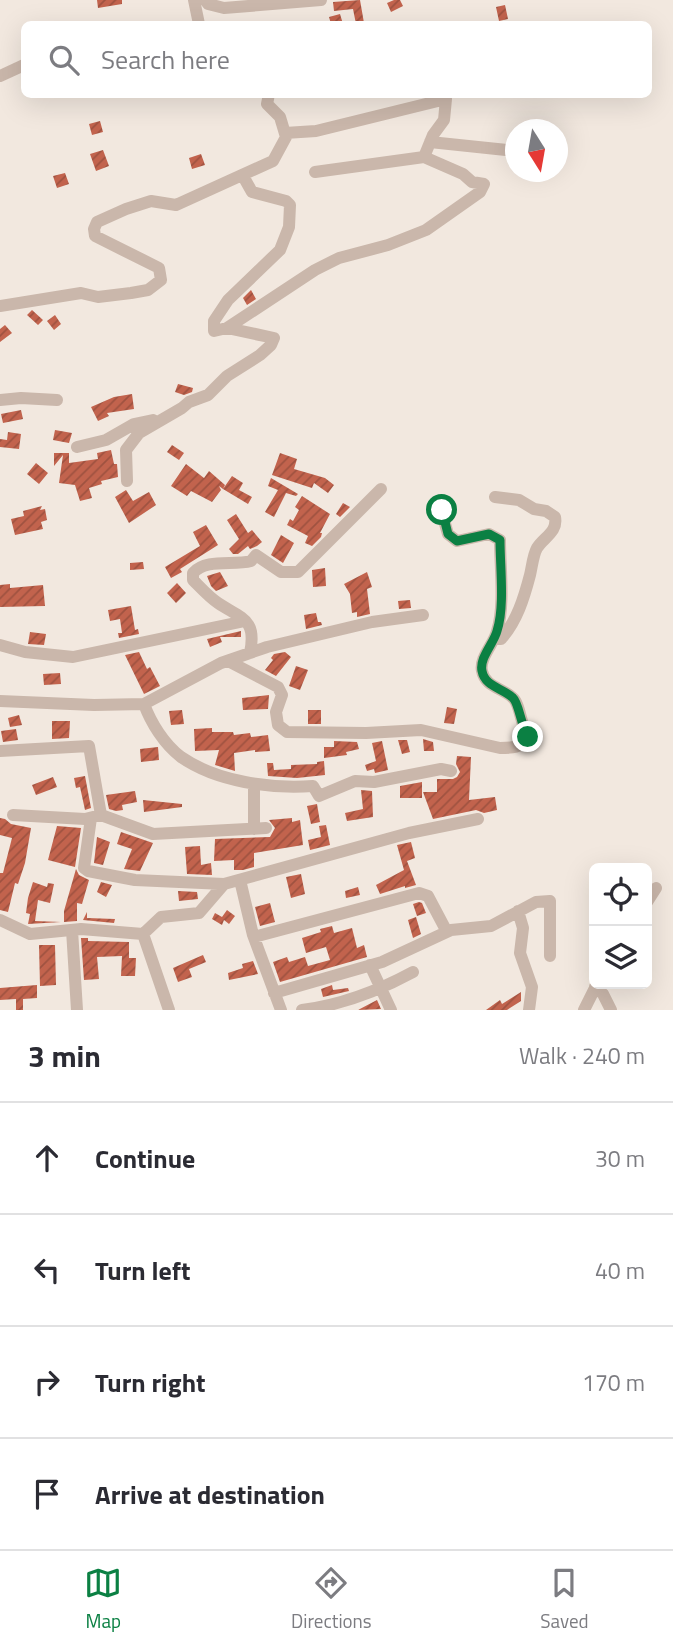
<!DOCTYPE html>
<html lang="en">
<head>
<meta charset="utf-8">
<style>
	:root { --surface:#fff; --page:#f7f7f7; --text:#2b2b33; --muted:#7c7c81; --line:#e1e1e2; --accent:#0b8043 }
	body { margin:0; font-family:"Titillium Web",sans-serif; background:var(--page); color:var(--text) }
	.controls { position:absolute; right:21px; bottom:21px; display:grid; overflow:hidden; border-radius:10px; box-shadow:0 7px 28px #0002 }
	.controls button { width:63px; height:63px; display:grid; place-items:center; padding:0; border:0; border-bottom:2px solid var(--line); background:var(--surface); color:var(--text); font:35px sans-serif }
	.compass { position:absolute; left:505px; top:119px; width:63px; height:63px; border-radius:50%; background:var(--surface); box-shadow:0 7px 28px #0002; rotate:169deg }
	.stop { position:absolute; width:21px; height:21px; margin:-16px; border:5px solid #0b8043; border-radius:50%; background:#fff }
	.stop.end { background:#0b8043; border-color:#fff; box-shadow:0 2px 7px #0008 }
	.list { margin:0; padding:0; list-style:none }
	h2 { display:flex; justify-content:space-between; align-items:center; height:91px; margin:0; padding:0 28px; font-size:30px }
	h2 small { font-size:23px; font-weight:400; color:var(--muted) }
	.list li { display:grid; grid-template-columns:46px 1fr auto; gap:21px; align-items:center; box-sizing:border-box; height:112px; padding:0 28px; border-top:2px solid var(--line) }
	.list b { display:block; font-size:26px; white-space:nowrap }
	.list em { font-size:23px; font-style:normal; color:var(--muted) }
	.icon { flex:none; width:38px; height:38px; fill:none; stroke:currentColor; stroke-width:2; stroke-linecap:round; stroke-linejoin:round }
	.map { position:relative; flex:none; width:673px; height:1010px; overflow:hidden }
	.search { position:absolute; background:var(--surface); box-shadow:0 7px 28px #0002; left:21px; right:21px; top:21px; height:77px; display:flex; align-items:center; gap:18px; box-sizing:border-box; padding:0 24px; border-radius:10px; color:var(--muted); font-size:26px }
	.sheet { height:539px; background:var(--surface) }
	nav { display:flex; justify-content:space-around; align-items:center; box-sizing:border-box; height:98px; border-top:2px solid var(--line); background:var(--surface); font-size:19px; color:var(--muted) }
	nav a { display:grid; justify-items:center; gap:4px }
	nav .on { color:var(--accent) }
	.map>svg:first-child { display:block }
</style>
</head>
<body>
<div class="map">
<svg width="673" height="1010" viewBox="0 0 673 1010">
	<defs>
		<pattern id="building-hatch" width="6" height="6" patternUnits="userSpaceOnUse" patternTransform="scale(1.75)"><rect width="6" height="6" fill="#c2634d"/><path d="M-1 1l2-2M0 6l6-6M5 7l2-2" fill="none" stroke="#9f5240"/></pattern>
	</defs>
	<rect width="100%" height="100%" fill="#f2e8df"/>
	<!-- building -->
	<path fill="url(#building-hatch)" d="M97,0h25v4l-24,4z
		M360,0l4,23 -8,1 -3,-15 -19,2 -1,-9z
		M394,0h6l3,6 -12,6 -4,-9z
		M505,5l3,14 -9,2 -3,-14z
		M340,14l3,10h-12l-2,-7z
		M100,121l3,11 -11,3 -3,-11z
		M103,150l6,16 -13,5 -6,-17z
		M201,154l4,11 -13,4 -3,-11z
		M65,173l4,11 -12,4 -4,-12z
		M251,290l5,9 -9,6 -4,-7z
		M32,310l11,10 -5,5 -11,-10z
		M55,315l6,9 -7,6 -7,-9z
		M5,325l7,8 -12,9v-13z
		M178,384l15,4 -1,4 -8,3 -9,-3z
		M132,394l2,15 -27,4 2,3 -11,5 -7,-14 23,-10z
		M21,410l2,9 -20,4 -2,-9z
		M55,430l17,3 -3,10 -16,-3z
		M8,432l13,2 -2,15 -19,-2v-8l7,1z
		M172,445l12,8 -5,7 -12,-8z
		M111,450l3,14h3l1,13 -17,4 1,3 -13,4 3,10 -12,3 -5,-16 -16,-2 4,-28 -9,11v-13h15v10l29,-4 -1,-6z
		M280,453l17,6 -3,10 31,9 9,7 -6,8 -14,-10 -2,5 -40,-13z
		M36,463l12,10 -9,11 -12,-10z
		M186,464l18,14 5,-7 16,14 -2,4 -4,-3 2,4 -9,12 -21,-11 -4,5 -16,-10z
		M232,476l11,7 -4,7 13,7 -4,7 -25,-15z
		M271,478l27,16 -2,2 -10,-3 -12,24 -9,-5 13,-22 -10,-4z
		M126,490l7,11 16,-9 7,13 -27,18 -14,-26z
		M302,496l28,18 -10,19h2l-1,4 -9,9 -7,-3 3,-7 -21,-11 3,-6 3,2 6,-11 -4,-3z
		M343,503l7,4 -10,10 -4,-3z
		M42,506l-2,4 5,-1 2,11 -6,2 2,7 -28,6 -4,-16 13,-3 -1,-5z
		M236,514l12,19 4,-3 10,12 -5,4 -7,3 -2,-3 -10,8h-5l-4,-5 10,-10 -12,-19z
		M206,525l12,20 -38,24 2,3 -11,6 -6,-11 35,-21 -7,-14z
		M281,535l13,8 -11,20 -12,-8z
		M143,562l1,7 -14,1v-7z
		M325,568l1,18 -13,1 -1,-17z
		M220,572l8,14 -12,5 -5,-5 -4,-10z
		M367,572l5,15 -5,2 3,25 -13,3v-5l-5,1 -2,-19 -6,-10z
		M177,583l9,10 -10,10 -9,-10z
		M10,584v4l33,-3 2,21 -45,1v-22z
		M410,600l1,8 -12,1 -1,-8z
		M131,606l4,24 3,-1 1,5 -20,4 -1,-5h4l-2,-14 -10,2 -2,-11z
		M316,613l2,9h3l1,3 -16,4 -2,-14z
		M241,631v6h-21l2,5 -12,5 -3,-8z
		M30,632l16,2 -2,11 -16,-1z
		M139,652l8,17 3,-2 10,19 -16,8 -19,-39z
		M285,652l6,5 -15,19 -11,-6 8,-10 -2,-2 3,-4z
		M296,666l12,4 -8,20 -11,-4z
		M60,673l1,11 -17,1 -1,-11z
		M269,695l-1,14 -25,1 -1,-12z
		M447,707l10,2 -3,15 -10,-1z
		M182,710l2,14 -13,1 -2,-14z
		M308,710h13v14h-13z
		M19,715l3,10 -12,2 -2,-9z
		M52,721h18l-1,17 -17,1z
		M212,728v4h21l1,3 16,-2 1,4 17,-2 2,16 -15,1v-2l-21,3 1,18 -20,-6 4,-15 -24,1 -1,-22z
		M16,729l2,11 -15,2 -2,-11z
		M423,739l10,3 1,9h-10z
		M398,740h9l3,12 -8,2z
		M334,741l23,1 2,7 -13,3 1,3 -23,3v-11h10z
		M382,741l6,29 -13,3 -1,-4 -7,2 -2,-6 11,-4 -4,-18z
		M158,747l1,13 -18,2 -1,-13z
		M457,756l14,1 -2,43 26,-3 2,13 -13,3 -8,-3 -43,9 -10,-27h14v-13h16l4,-2 3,-5 -4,-8z
		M324,761l1,14 -28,3 -29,-2 -1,-13h6l1,7 17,-1v-4l26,-1v-2z
		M85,776l6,32 -6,2 -5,-23 -4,1 -2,-10z
		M53,777l4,10 -21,8 -4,-10z
		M422,782v16h-22v-12z
		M361,790l11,1 1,26 -26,4 -2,-8 18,-4z
		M135,791l2,11 -15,3 1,5 -7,1 -7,-2 -3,-14z
		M143,800l39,4v3l-38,5z
		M317,804l3,18 -9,2 -4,-18z
		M0,818l5,1 6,5 20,4 -6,35 -7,21 -3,-1 -7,29 -8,-2v-37h3l9,-35 -12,-3z
		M292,818v4l8,-2 3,25 -49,8v14l-11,3h-9v-10l-20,1 1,-22 55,-2 5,-9 -6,-8z
		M326,825l4,20 -20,5 -2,-10 13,-3 -2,-11z
		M57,826l24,2 -6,39 -27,-7z
		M121,832l32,11 -13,28 -16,-2 8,-20 -15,-5z
		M97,837l13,5 -7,23 -9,-2z
		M411,842l4,16 -8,3 9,24 -11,3v-2l-25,8 -4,-9 28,-15 -7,-25z
		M200,846l1,19 10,-2 1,12 -25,-1 -2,-27z
		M76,869l3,6 10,5 -7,24 -5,-1v18l-13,1v-11z
		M301,874l4,20 -14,4 -5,-21z
		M33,882l14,5 1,-4 6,1 -4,19 -12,-3 -3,21 26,1 -33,2 2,-10 -4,-1 2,-15z
		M101,882l11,3 -6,12 -9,-5z
		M358,887l2,8 -14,3 -1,-7z
		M178,891l19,1 1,7 -19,2z
		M419,902l3,1 4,10 -9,3 -4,-12z
		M270,903l5,19 -15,4 -5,-19z
		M227,910l8,6 -6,8 -5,-4 -2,5 -10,-6 3,-6 7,4z
		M87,912v6l28,1 -1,4 -31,-3z
		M416,917l5,17 -8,4 -5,-18z
		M332,926l2,7 18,-5 5,20 7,-3 3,12 -87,25 -7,-20 14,-5 2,5 16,-5 3,9 22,-6 -4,-13 -20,6 -4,-15 19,-6 -1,-3z
		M81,938h7v3l41,1v16h7l-1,18h-14l1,-20 -25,1 2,22 -15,1z
		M39,945h16l1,40 -16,1z
		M203,955l3,7 -17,7 3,8 -14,5 -5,-14z
		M253,961l5,13 -29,6 -1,-7 15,-5 -1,-4z
		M37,985v13l-14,1v11h-7v-11l-16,1v-12z
		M332,985l1,5 15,-2 1,3 -26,6 -2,-8z
		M521,992v9l-14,9h-21l14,-10 2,4z
		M377,1000l4,9 -23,1z"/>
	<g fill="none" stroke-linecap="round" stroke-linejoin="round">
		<!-- minor -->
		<path stroke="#cab7ab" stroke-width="12" d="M194,0l5,24
			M205,0l3,4 16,4 97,-8
			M0,76l24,-11
			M285,133l31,-2 130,-32 -2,21 -11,15 -9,22 -109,15
			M430,142l86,9
			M243,176l9,16 34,9 4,4 -1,22 -9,23 -52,50 -14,21v10l13,-3 88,-58 24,-12 49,-13 38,-15 54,-38 4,-8 -12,-2 -9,-8 -39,-17
			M0,306l81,-13 17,4 33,-4 17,-3 13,-10 -2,-12 -64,-32 -1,-7 3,-7 29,-13 25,-8 25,4 97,-44 13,-24 -6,-20 -13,-13 2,-10
			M0,400l21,-2 36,2
			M77,447l29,-7 28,-16 19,-4
			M127,481l-1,-31 13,-17 43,-25 7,-6 19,-7 19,-19 33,-21 11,-10 3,-7 -47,-10
			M495,497l24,3 15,9 12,2 9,6c3,15 -11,20 -18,31 -4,7 -5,19 -7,27 -6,23 -13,46 -29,64h-6
			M0,645l25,7 48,5 172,-36
			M250,653c7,-34 -8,-34 -32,-50 -9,-6 -17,-15 -25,-23v-7c14,-15 40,-7 58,-12l5,-6 25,17h17l83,-83
			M228,661l50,26 4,8 -6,17 2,13 9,7 79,1 55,-3 79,18c12,0 21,0 28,-11 -7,-11 -8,-33 -15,-39 -10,-10 -28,-11 -31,-27 -3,-13 12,-27 15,-40 8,-25 3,-64 3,-91l-11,-6 -32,7 -9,-7 -7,-24
			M0,701l94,4 50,-1 77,-41 46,-16 105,-25 51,-7
			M144,704c7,19 20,40 37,53 36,25 90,32 132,29l6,10 36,-15 19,1 67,-13 10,2
			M0,751l89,-5 12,69
			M13,815l72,4 16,-4 52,19 113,-6
			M91,818l-7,50 4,3 47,9 89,4 185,-51 69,-14
			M254,829v-45
			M240,880l13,55 28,75
			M647,902l9,-14
			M518,911l5,17 -3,25 12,34 -3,23
			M0,920l30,14 51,-5 62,5 18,-17 38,-4 25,-29
			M72,930l5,80
			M143,934l26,76
			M254,937l165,-44 9,3 19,36
			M370,965l21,45
			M595,987l8,7 8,16
			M274,993l108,-31 69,-32 40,-4 45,-24 14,-1v55
			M302,1010c40,-5 76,-19 111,-38
			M584,1010l13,-26"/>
	</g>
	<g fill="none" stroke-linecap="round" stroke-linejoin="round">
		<!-- route -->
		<path stroke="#0b8043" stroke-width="9" d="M442,510l6,24 9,7 32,-7 11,6c0,27 5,66 -3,91 -3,12 -18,27 -15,40 3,16 21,17 31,27 6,5 8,28 15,39"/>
	</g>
</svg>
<div class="controls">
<button><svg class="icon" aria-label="locate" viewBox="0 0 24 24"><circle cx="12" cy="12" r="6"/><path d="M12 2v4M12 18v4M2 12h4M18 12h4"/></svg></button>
<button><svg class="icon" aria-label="layers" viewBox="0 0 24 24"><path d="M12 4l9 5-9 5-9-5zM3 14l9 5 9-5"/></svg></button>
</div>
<svg class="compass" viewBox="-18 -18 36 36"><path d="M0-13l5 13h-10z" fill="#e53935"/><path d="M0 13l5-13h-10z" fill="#7c7c81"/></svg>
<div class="stop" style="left:442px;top:510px"></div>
<div class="stop end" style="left:528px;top:737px"></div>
<div class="search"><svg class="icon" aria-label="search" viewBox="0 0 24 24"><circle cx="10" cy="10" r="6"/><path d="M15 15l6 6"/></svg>Search here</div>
</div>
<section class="sheet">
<h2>3 min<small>Walk · 240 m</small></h2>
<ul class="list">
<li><svg class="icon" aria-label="ahead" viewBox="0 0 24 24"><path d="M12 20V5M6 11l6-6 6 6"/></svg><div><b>Continue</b></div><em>30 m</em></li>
<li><svg class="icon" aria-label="left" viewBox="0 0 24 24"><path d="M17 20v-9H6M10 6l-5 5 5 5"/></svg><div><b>Turn left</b></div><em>40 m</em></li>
<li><svg class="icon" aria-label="right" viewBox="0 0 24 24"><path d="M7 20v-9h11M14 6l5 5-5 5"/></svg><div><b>Turn right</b></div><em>170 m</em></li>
<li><svg class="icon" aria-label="arrive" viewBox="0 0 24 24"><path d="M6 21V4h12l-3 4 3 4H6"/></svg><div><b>Arrive at destination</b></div></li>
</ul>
</section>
<nav>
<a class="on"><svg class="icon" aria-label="map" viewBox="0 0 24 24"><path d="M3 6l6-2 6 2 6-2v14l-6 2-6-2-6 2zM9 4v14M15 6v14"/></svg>Map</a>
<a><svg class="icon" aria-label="directions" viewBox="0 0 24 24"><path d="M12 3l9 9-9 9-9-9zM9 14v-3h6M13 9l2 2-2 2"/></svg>Directions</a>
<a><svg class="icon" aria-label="saved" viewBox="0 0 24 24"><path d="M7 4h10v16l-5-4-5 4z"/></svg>Saved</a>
</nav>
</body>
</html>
